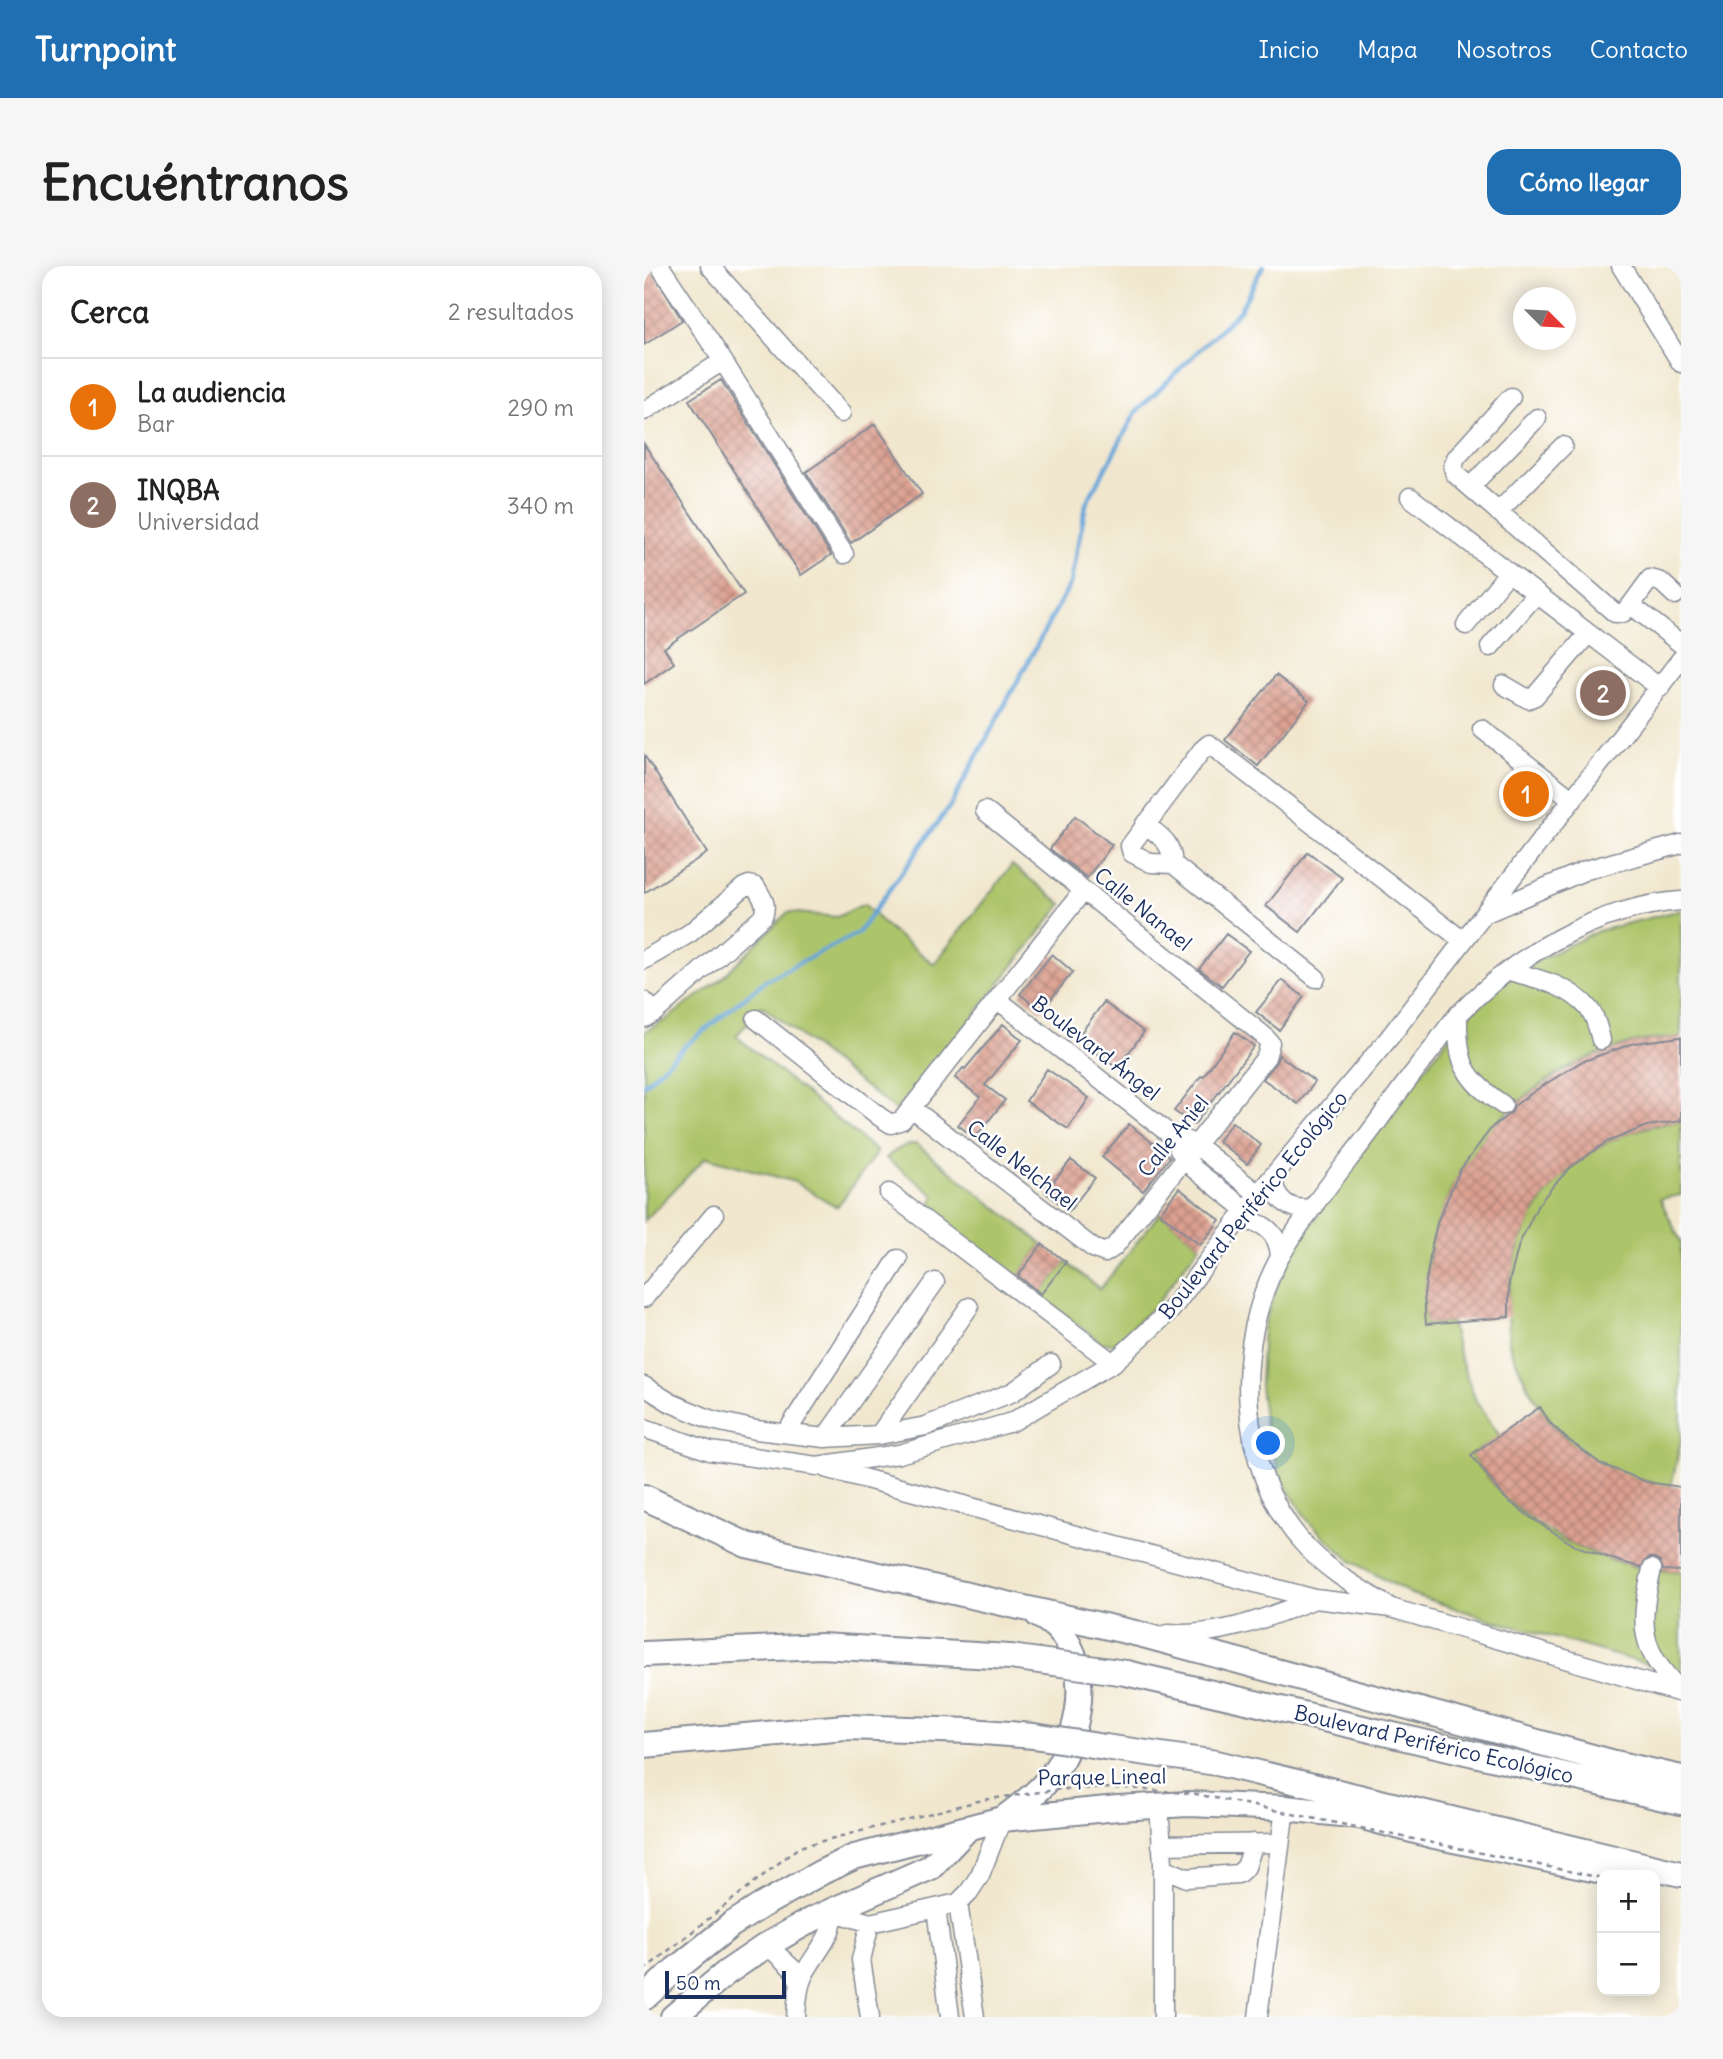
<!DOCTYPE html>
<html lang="es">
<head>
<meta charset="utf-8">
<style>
	:root { --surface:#fff; --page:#f6f6f6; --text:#222; --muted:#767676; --line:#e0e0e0; --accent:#1f6fb2 }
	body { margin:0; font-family:Delius,sans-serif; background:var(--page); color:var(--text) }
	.controls { position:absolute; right:21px; bottom:21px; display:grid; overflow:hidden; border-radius:14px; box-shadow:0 4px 18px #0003 }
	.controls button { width:63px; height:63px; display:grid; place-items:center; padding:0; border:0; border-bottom:2px solid var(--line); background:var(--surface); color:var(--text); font:35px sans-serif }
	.compass { position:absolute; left:869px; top:21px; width:63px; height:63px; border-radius:50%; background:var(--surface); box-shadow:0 4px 18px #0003; rotate:114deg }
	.scale { position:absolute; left:21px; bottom:18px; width:121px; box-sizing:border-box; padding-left:7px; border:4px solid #1b2f5e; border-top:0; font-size:19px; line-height:24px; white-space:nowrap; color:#1b2f5e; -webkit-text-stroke:5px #fff; paint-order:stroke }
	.you { position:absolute; left:625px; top:1178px; width:24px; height:24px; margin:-18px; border:5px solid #fff; border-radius:50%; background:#1a73e8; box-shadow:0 0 0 10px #1a73e833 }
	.badge { display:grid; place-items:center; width:46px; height:46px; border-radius:50%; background:var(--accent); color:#fff; font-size:23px; font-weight:700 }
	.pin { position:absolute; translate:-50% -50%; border:4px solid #fff; box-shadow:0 2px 7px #0006 }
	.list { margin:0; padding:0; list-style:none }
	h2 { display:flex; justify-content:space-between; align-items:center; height:91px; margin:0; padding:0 28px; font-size:30px }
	h2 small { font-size:23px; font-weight:400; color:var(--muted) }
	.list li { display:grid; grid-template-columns:46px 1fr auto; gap:21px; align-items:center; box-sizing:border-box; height:98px; padding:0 28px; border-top:2px solid var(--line) }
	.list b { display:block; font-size:26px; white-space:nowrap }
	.list p { margin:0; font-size:23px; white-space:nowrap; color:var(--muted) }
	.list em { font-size:23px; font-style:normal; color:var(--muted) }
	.map { position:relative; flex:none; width:1037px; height:1751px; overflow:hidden; border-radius:21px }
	header { display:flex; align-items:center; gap:42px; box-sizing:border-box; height:98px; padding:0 35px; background:var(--accent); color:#fff }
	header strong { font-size:33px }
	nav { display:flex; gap:38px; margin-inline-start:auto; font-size:24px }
	.intro { display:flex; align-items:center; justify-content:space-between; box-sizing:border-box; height:168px; padding:0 42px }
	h1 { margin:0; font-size:49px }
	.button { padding:18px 32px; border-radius:21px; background:var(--accent); color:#fff; font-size:24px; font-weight:700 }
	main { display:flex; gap:42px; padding:0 42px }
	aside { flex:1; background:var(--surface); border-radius:21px; box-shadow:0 4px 18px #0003 }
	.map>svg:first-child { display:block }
</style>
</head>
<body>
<header>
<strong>Turnpoint</strong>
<nav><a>Inicio</a><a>Mapa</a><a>Nosotros</a><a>Contacto</a></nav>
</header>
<div class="intro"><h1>Encuéntranos</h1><a class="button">Cómo llegar</a></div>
<main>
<aside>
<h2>Cerca<small>2 resultados</small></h2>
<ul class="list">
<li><span class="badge" style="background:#e8710a">1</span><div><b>La audiencia</b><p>Bar</p></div><em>290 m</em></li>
<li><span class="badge" style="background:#8d6e63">2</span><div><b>INQBA</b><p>Universidad</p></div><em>340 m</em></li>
</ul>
</aside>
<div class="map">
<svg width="1037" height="1751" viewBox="0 0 1037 1751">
	<defs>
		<pattern id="building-cross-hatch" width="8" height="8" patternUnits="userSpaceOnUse" patternTransform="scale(1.75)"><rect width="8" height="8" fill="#dca090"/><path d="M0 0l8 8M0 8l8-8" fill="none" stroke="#b28379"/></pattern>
	</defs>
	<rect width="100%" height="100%" fill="#fff"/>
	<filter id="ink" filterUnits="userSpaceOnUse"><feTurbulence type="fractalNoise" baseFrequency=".0143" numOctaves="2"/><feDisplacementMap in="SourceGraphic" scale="14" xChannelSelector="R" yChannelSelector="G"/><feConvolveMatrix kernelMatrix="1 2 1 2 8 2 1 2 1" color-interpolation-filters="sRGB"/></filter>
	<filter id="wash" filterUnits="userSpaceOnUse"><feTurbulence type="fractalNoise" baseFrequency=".00686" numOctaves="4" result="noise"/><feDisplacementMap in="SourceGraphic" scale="28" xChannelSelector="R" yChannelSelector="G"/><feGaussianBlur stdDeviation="1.57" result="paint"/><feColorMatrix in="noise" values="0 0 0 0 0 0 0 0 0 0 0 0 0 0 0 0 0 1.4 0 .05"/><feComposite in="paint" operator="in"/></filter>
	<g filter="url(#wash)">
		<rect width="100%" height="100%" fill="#f1e7ce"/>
		<!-- green -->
		<path fill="#adc56a" stroke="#647a64" stroke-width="2" d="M368,599l50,39 -164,208 -136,-106 -26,30 141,116 -40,55 -42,-25 -89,-25 -62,64v-189l20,-11 56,-41 68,-68 49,5 27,-13 26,26 44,34z
			M1037,644v127c-16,2 -33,2 -48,6 -128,32 -217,149 -207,281l25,-2 9,36 16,43 24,35 -29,19c11,14 21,29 34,42 41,43 117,75 176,74v103l-189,-54 -81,-26 -60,-33 -42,-39 -28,-43 -16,-53 -5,-40 3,-59 22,-64 79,-115 84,-110 47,-50 45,-29 58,-28z
			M1037,855v74l-21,4 21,43v198l-10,47c-24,-5 -50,-10 -71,-23 -39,-24 -66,-59 -83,-101 -3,-7 -7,-14 -8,-20 -1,-9 0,-18 -1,-27 -1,-72 34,-137 97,-172 24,-14 49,-19 76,-23z
			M272,878l126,100 -25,34 -89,-66 6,-17 -48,-37c10,-8 16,-13 30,-14z
			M516,947l40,32 -45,61 -42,38 -11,-1 -62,-48 26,-33 34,27z"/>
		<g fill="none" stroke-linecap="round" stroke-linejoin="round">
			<!-- stream -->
			<path stroke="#66a6d9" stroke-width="4.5" d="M0,819l40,-38 82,-67 92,-47 92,-127 120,-222 16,-80 50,-92 104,-102 23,-44"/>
		</g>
		<g id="blocks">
			<!-- building -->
			<path fill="url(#building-cross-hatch)" d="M0,0h5l33,54 -38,25z
				M77,114l110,175 -30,20 -112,-175z
				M231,158l47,70 -71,49 -45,-71z
				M0,178l100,150 -80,54 10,15 -30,21z
				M632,409l33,26 -51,65 -33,-26z
				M0,489l63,98 -63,40z
				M431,550l37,29 -25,33 -37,-29z
				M664,586l34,26 -42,54 -34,-26z
				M582,668l23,17 -27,35 -23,-17z
				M408,688l21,18 -32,39 -21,-17z
				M638,714l22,17 -25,33 -23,-18z
				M460,736l40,30 -27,36 -40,-30z
				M359,758l19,16 -37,45 20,15 -30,38 -17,-13 22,-28 -25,-19 8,-10 2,1z
				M591,766l19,14 -60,79 -20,-14 27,-35 2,1z
				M1037,771v84l-34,5 -40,16 -36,25 -17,18 -16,20 -19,39 -10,39v34l-83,7 -2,-30 8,-50 6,-24 22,-50 32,-43 20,-15 2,-6 22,-16 45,-28 53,-19z
				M635,789l36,27 -17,22 -35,-25 12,-15z
				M403,803l42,29 -21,31 -42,-28z
				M588,856l29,23 -14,19 -29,-23z
				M485,858l41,33 -27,34 -41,-34z
				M427,894l24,18 -26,33 -24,-19z
				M535,922l41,32 -20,25 -40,-32z
				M398,978l24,18 -25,32 -23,-18z
				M896,1141l11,17 15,14 35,26 46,18 34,5v84l-18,-1 -3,-9 -5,-3h-7l-7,9 -20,-5 -47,-17 -44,-28 -25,-19 -34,-43z"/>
		</g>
	</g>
	<g filter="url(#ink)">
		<use href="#blocks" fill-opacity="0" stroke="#868b96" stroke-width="2"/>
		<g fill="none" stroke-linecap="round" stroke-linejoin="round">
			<defs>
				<path id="minor" d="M16,0l63,95
					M66,0l131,147
					M977,0l60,97
					M867,131l-55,61 -3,9 2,7 160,139h8l8,-8 50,39
					M0,145l79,-50 121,193
					M826,221l67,-69
					M766,231l250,191
					M854,246l65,-66
					M987,339l19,-26 11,3 14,13
					M822,359l42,-52
					M846,381l46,-53
					M860,419l24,14 7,-3 53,-62
					M838,463l91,71
					M501,558c17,14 26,17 28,40l143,114
					M529,598l-22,-1 -19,-10 -2,-7 72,-96 7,-6 253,196
					M842,645l195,-252
					M0,694l46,-27 54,-46 5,-2 7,2c6,11 12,17 7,29l-108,96
					M865,705c27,7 62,15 80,38 7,8 9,20 12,31
					M354,734l169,132 29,13 62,49
					M0,735l11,11 -11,6
					M814,748c-1,48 5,64 45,91
					M112,753l124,98 11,7 11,-4 181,-229
					M269,843l180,139 12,5 9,-6 152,-190 4,-14 -7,-8 -278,-224
					M535,884l15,19 52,41
					M629,911c1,23 18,36 41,30
					M245,927l224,170
					M591,958c25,-8 44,8 45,33
					M0,1032l70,-83
					M0,1120l27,17 41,17 44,10 69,8 54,-3 47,-9 87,-34 38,-28
					M0,1162l66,23 107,15 82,-12 113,-32 101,-59 58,-53 87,-116 131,-156 95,-124 102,-44 95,-26
					M142,1167l112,-174
					M235,1169l90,-128
					M181,1172l110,-156
					M181,1202l490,131 76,9 290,85
					M1008,1303c-13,56 -13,80 29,122
					M747,1342c-32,-20 -64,-37 -89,-66 -66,-74 -69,-200 -22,-285 26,-46 64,-90 96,-133 18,-26 37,-51 57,-76 8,-11 16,-24 26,-34 57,-59 138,-107 222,-113
					M523,1368c57,2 96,-15 148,-35
					M515,1540l4,57v154
					M517,1579l119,-2
					M519,1602l24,10 51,-4 8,-7 8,-24
					M314,1637l17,114
					M292,1642l14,109
					M187,1645l39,12 88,-20 11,-11 11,-17 22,-56
					M226,1657l-9,37 9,57
					M123,1679l27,25 6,13
					M152,1751c1,-12 1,-26 6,-38 7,-20 38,-48 29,-68
					M614,1751l27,-209"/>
				<path id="highway" d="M0,1231l103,48 392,89 476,129 66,15
					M0,1388l177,-8 189,11
					M482,1407l555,129
					M0,1479l201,-18 126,4
					M461,1481l112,16 464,111
					M359,1553c18,-14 38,-28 51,-47 31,-45 42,-128 -16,-157
					M0,1732l32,-29 55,-44 30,-19 61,-34 32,-15 148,-38 116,-11 70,-4 97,4 74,8 71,19 191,40
					M29,1751l53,-44 41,-28 44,-25 120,-53 37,-39"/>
			</defs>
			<!-- minor casing -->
			<use href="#minor" stroke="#868b96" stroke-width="21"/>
			<!-- highway casing -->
			<use href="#highway" stroke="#868b96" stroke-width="28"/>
			<!-- minor -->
			<use href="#minor" stroke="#fff" stroke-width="18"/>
			<!-- highway -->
			<use href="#highway" stroke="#fff" stroke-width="24"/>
			<defs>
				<path id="highway-bridge" d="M366,1391l116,16
					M327,1465l63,5 71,11"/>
			</defs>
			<!-- highway-bridge casing -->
			<use href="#highway-bridge" stroke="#868b96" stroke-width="28" stroke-linecap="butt"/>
			<!-- path-bridge -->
			<path stroke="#868b96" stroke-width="2.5" stroke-dasharray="5 5" stroke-linecap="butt" d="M0,1704l155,-123 183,-47 80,-11 65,-1 69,6 406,84"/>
			<!-- highway-bridge -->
			<use href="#highway-bridge" stroke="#fff" stroke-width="24"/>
		</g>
	</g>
	<g text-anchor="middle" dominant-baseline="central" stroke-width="5" stroke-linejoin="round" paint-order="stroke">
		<!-- street labels -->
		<g font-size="21" fill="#1b2f5e" stroke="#fff">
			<text transform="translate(499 643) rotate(39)">Calle Nanael</text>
			<text transform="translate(452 782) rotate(38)">Boulevard Ángel</text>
			<text transform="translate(529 870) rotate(-51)">Calle Aniel</text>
			<text transform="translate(378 899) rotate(38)">Calle Nelchael</text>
			<text transform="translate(609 939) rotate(-51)">Boulevard Periférico Ecológico</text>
			<text transform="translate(790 1478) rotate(13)">Boulevard Periférico Ecológico</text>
			<text transform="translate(458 1511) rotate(-1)">Parque Lineal</text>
		</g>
	</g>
</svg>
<div class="controls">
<button>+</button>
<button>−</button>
</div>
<svg class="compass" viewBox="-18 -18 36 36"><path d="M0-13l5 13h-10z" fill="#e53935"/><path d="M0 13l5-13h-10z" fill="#767676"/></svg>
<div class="scale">50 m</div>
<div class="you"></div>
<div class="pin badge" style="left:882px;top:528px;background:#e8710a">1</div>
<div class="pin badge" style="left:959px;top:427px;background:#8d6e63">2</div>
</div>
</main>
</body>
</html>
